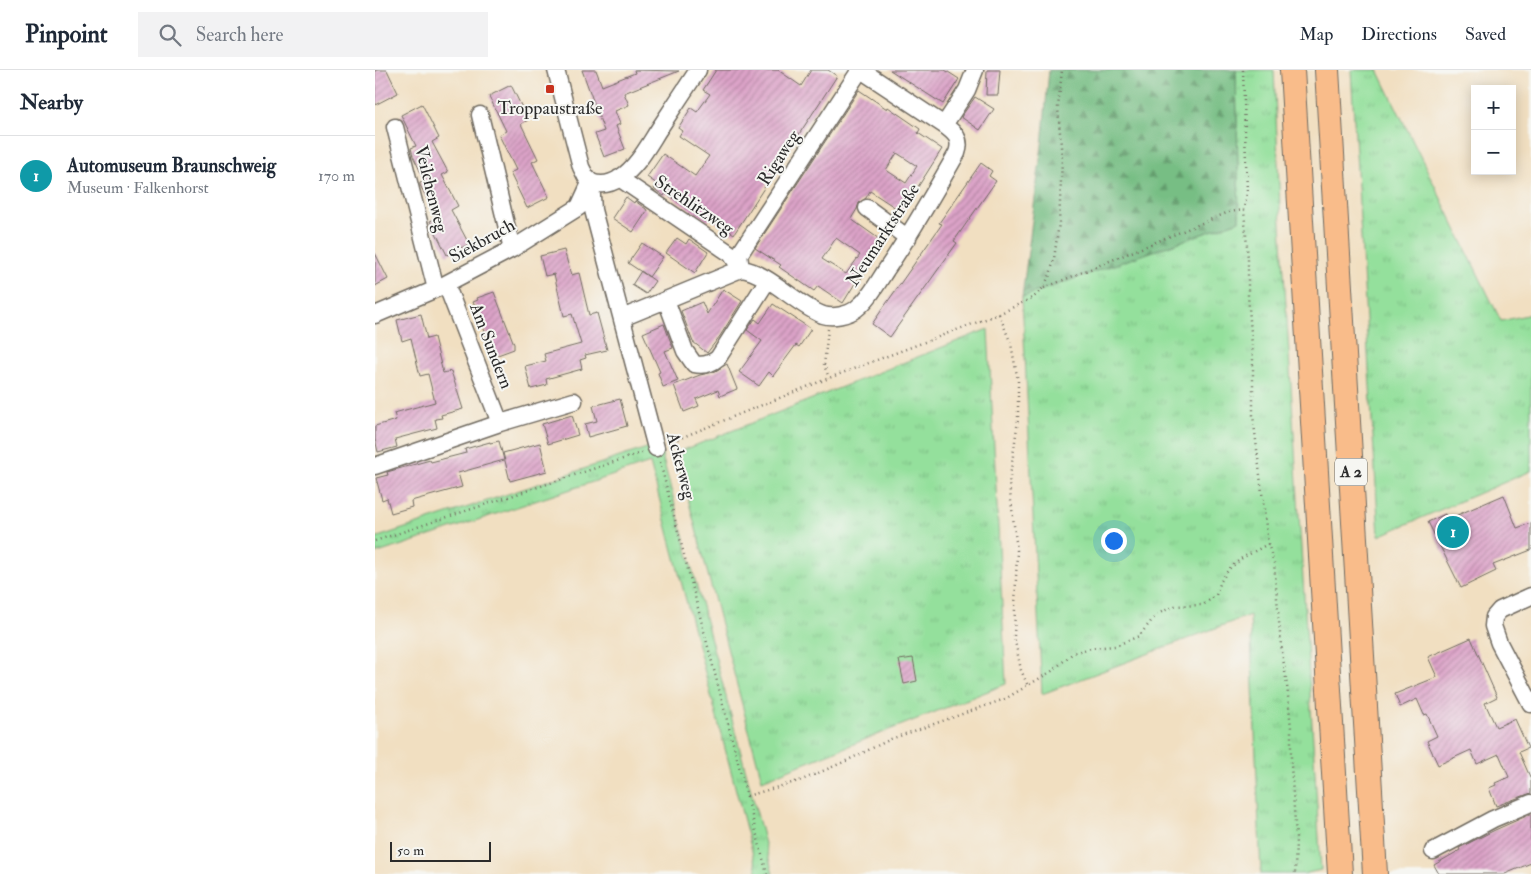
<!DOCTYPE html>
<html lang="en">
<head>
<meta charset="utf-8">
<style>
	:root { --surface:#fff; --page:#f2f2f3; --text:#1f2937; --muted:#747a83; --line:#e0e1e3; --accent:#111827 }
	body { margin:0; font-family:"IM FELL Double Pica",serif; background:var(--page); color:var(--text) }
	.controls { position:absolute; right:15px; top:15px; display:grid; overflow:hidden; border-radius:0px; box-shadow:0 2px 12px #0003 }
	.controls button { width:45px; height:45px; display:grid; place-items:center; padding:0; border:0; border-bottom:1px solid var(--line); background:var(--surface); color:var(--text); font:25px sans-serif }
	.scale { position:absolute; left:15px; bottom:12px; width:101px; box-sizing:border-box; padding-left:5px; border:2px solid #2b2b2b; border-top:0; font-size:14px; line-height:18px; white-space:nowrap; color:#2b2b2b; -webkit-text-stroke:4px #f6f6f2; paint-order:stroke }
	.you { position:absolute; left:738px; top:470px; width:18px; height:18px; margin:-12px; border:4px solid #fff; border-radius:50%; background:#1a73e8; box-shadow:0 0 0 8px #1a73e833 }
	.badge { display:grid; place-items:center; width:32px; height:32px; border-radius:50%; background:var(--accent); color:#fff; font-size:16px; font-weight:700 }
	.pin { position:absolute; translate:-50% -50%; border:2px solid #fff; box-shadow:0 1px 5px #0006 }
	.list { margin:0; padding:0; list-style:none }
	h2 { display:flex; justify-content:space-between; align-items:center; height:65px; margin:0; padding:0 20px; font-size:21px }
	h2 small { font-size:16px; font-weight:400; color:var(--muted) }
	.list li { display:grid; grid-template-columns:32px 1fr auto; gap:15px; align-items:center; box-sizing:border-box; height:80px; padding:0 20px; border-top:1px solid var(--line) }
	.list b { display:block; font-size:19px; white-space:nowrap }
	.list p { margin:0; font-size:16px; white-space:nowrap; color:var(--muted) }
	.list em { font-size:16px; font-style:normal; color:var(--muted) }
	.icon { flex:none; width:28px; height:28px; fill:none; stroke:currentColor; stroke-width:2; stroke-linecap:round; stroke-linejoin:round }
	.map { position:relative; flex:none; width:1156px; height:804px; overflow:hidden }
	header { display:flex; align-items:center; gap:30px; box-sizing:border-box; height:70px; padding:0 25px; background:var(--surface); border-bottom:1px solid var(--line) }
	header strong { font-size:24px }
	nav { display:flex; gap:28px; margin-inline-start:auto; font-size:18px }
	.search { width:350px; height:45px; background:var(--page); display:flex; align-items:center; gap:12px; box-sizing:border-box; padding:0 18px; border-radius:0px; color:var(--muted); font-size:19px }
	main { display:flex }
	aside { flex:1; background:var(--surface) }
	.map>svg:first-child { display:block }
</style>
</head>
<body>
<header>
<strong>Pinpoint</strong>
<div class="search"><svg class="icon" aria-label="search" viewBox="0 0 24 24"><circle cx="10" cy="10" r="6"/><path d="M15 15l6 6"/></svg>Search here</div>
<nav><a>Map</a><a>Directions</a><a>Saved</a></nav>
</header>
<main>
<aside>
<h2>Nearby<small></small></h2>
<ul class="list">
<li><span class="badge" style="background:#0f9aa8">1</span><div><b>Automuseum Braunschweig</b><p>Museum · Falkenhorst</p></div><em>170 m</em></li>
</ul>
</aside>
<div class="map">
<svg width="1156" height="804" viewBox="0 0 1156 804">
	<defs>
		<pattern id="grass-tufts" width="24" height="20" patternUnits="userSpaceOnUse" patternTransform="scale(1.25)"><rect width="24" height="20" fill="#94e09c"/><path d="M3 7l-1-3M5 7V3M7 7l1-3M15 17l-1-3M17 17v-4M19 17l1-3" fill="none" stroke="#80c087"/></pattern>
		<pattern id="forest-firs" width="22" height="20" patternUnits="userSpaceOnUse" patternTransform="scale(1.25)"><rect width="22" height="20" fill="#77be84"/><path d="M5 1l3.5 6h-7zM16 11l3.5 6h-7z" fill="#629b6c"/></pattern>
		<pattern id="building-hatch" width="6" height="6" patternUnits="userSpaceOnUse" patternTransform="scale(1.25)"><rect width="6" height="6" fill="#dca3c8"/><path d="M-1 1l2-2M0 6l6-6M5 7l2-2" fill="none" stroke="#b385a3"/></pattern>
	</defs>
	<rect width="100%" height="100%" fill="#f6f6f2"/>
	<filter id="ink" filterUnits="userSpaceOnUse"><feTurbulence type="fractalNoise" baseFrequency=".02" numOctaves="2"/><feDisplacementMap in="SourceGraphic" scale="10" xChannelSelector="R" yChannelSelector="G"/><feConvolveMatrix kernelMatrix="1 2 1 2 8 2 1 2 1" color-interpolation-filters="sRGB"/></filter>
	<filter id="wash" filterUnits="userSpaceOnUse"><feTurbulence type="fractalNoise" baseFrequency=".0096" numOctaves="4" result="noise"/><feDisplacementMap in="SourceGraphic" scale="20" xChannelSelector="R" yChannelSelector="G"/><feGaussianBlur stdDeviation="1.12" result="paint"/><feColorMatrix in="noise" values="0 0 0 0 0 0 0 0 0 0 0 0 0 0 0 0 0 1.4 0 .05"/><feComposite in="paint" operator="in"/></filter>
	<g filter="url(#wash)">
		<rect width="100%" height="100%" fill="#f1dfc1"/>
		<!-- grass -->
		<path fill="url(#grass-tufts)" stroke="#608664" d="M861,0h38l6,138 41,662 -18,4h-42l-11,-259 -208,79 -20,-397 217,-76z
			M976,0h27l123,251 30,-7v157l-152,65z
			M613,259l18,355 -244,96 -86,-327z
			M284,374l114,430h-15l-108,-411 -275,91v-16z"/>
		<!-- forest -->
		<path fill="url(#forest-firs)" stroke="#517458" d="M674,0h187l3,151 -217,76 20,-152z"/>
		<g id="blocks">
			<!-- building -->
			<path fill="url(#building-hatch)" fill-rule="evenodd" d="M0,0h12l11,23 -23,12z
				M207,0h14l6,16 33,-13 -1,-3 45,1 -55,22 5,12 -14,6 5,13 -4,2 9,23 -21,8 -9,-23 9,-3z
				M341,0h62l23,16 10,-16h17l9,6 -103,158 -24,-16 -2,4 -42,-29 -2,3 -10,-7 3,-5 -10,-7 16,-23 32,22 14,-20 -30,-20 3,-5 -4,-3 13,-20 6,4 13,-18 -7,-4z
				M515,0h55l14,9 -16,25z
				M612,0h13l-2,25h-12z
				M136,15l17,35 -7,4 17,35 -6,3 17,35 -22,11 -17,-35 6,-3 -17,-35 7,-4 -17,-35z
				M484,20l28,19 1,-2 32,22 -2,4 24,16 -40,63 -32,-21 -4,7 -7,5 -2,6 -6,10 31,22 -16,24 3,2 -8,12 -2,-2 -16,26 -25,-17 -4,5 -35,-24 2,-2 -26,-17zM522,83l20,13 -11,17 -20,-13zM461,168l24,17 -14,19 -24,-15z
				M600,27l19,12 -14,21 -19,-13z
				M47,34l17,34 -7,4 16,30 -6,3 16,31 -7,4 18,34 -22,11 -17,-34 7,-3 -17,-33v-2l5,-2 -12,-25 -2,-8 5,-2 -15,-31z
				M606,93l11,8 -3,5 7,5 -42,60 3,2 -67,94 -18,-13 70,-100 -3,-1z
				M251,127l8,6 1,-2 11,8 1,2 -14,21 -21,-14z
				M302,168l9,6 3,-5 19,13 -13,21 -29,-20z
				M267,173l21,14 -14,20 -21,-14z
				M189,180l7,25 8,-2 10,42 8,-2 10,37 -22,5 1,3 -6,2 2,9 -36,10 1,6 -16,4 -6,-23 21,-5 -2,-7 37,-10 -9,-30 -8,2 -10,-42 -9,2 -5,-20z
				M0,183l13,26 -13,7z
				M266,201l14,10 -9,13 -14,-9z
				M348,219l19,12 -22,35 -13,17 -14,-11 -12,-31 21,-9 5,12z
				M119,222l20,52v5l-19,7 -22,-54 5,-2 -1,-2z
				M398,234l38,25 -12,18 -3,-2 -23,31 -4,-4 -10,14 -20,-14 23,-31 -15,-11 8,-11 5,4z
				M46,244l6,25 7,-2 9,36 8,-2 12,38 -22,6 1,3 -7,1 2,9 -42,11 2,8 -19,5 -3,-13v-13l21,-6 -2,-7 41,-11 -7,-28 -8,2 -9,-38 -9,3 -5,-21z
				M289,254l9,24 -8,3 13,30 -15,6 -5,-14 2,-1 -17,-39z
				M352,294l10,25 -17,7 -2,-6 -22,9 3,7 -15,6 -10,-27 26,-10 14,-3z
				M245,329l7,27 -39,11 -3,-13 12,-3 -4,-15z
				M197,345l6,20 -30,9 -6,-20z
				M124,371l5,19 -46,13 4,14 -51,14 1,6 -21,6 -4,-15 -5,2 -6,-22 12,-3 -1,-3 43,-12 1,2 35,-9 -1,-4 25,-7v1z
				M165,373l7,28 -37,10 -7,-28z
				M1129,425l13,33 14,-5v27l-38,15 3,6 -35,17 -33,-66 17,-8 3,5z
				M1096,568l26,59 -12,6 11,24 19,-8 13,29 -9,4 12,27v14l-35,13 -7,-18 7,-3 -1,-2 14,-6 -10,-23 -22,10 -6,-14 -33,15 -11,-24 10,-5 -10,-22 -3,1 -7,-16 -17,8 -5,-13 42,-17 -9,-20z
				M538,588l4,23 -13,3 -5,-24z
				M1156,744v49l-26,11h-66l-5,-9 26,-15 -1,-2 36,-18z"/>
		</g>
	</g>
	<g filter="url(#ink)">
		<use href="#blocks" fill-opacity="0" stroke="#706a60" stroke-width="1"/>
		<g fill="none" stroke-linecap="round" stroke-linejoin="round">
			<defs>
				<path id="minor" d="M181,0l25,97 5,10 5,5 2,28 63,238
					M105,45l32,134
					M569,55l23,-35 8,-20
					M20,57l41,162
					M244,108l112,76 10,15
					M216,112c10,4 20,2 29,-4 17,-11 28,-32 39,-49 13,-20 26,-39 39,-59
					M492,138l41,30
					M366,199l-2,-14 121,-185
					M71,214l54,139
					M291,230l19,51 9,13c9,2 17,0 24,-6l49,-77
					M0,245l61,-26 76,-40 67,-42 11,-24
					M247,248l119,-49c27,3 55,36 82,46 10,3 25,0 33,-6 13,-10 21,-25 30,-39 26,-38 48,-77 71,-117 5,-14 -2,-20 -13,-28l-83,-55
					M0,396l125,-43 74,-22
					M1156,526l-31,14 -6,7 -1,9 6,17 32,61
					M1058,781l60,-32 38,-16"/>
				<path id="highway" d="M917,0l48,804
					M952,0l48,804"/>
			</defs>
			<!-- minor casing -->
			<use href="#minor" stroke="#706a60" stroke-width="19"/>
			<!-- highway casing -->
			<use href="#highway" stroke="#706a60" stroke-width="26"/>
			<!-- path -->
			<path stroke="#706a60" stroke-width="2.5" stroke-dasharray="1 4" stroke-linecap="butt" d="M868,0l4,122 -3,18 4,49v36l5,63v57l15,129 6,19 7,82 6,40 4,43v37l5,72 -1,37
				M669,218l185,-76 15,-2
				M624,244l12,30 7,37v39l-9,64 8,66 -3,86 7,34 7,16
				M453,259l-4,36 5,13
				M293,373l161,-65 170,-64 35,-17 8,-8 8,-14 4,-16 5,-36 3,-64 -4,-52 4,-37
				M285,392l107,412
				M0,471l269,-89
				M372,726l55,-16 44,-19 45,-22 114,-40 47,-28 21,-18 18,-5 24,-2 24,-10 18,-22 18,-8 28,-1 13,-10 5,-14 8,-12 13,-11 26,-14"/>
			<!-- minor -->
			<use href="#minor" stroke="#fff" stroke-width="16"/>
			<!-- highway -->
			<use href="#highway" stroke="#f9bc8a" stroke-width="24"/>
		</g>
	</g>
	<!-- markers -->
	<rect fill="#c8321e" stroke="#f6f6f2" stroke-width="2" x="170" y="14" width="10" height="10" rx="2.5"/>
	<g text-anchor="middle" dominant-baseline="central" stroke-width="4" stroke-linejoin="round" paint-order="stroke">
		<!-- shield labels -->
		<rect fill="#f6f6f2" stroke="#686867" stroke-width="1" x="960" y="388.5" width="32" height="27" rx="4"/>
		<g font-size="16" font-weight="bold" fill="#2b2b2b">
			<text x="976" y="402">A 2</text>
		</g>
		<!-- poi labels -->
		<g font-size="18" fill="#2b2b2b" stroke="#f6f6f2">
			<text x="175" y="38">Troppaustraße</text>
		</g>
		<!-- street labels -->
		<g font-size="18" fill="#2b2b2b" stroke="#f6f6f2">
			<text transform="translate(404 88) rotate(-57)">Rigaweg</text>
			<text transform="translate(56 119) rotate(76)">Veilchenweg</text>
			<text transform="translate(319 135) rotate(34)">Strehlitzweg</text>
			<text transform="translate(508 165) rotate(-57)">Neumarktstraße</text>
			<text transform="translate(107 171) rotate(-29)">Siekbruch</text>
			<text transform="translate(116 276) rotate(69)">Am Sundern</text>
			<text transform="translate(306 396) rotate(75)">Ackerweg</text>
		</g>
	</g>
</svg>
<div class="controls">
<button>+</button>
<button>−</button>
</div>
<div class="scale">50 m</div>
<div class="you"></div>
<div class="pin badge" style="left:1078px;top:462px;background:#0f9aa8">1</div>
</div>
</main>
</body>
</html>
